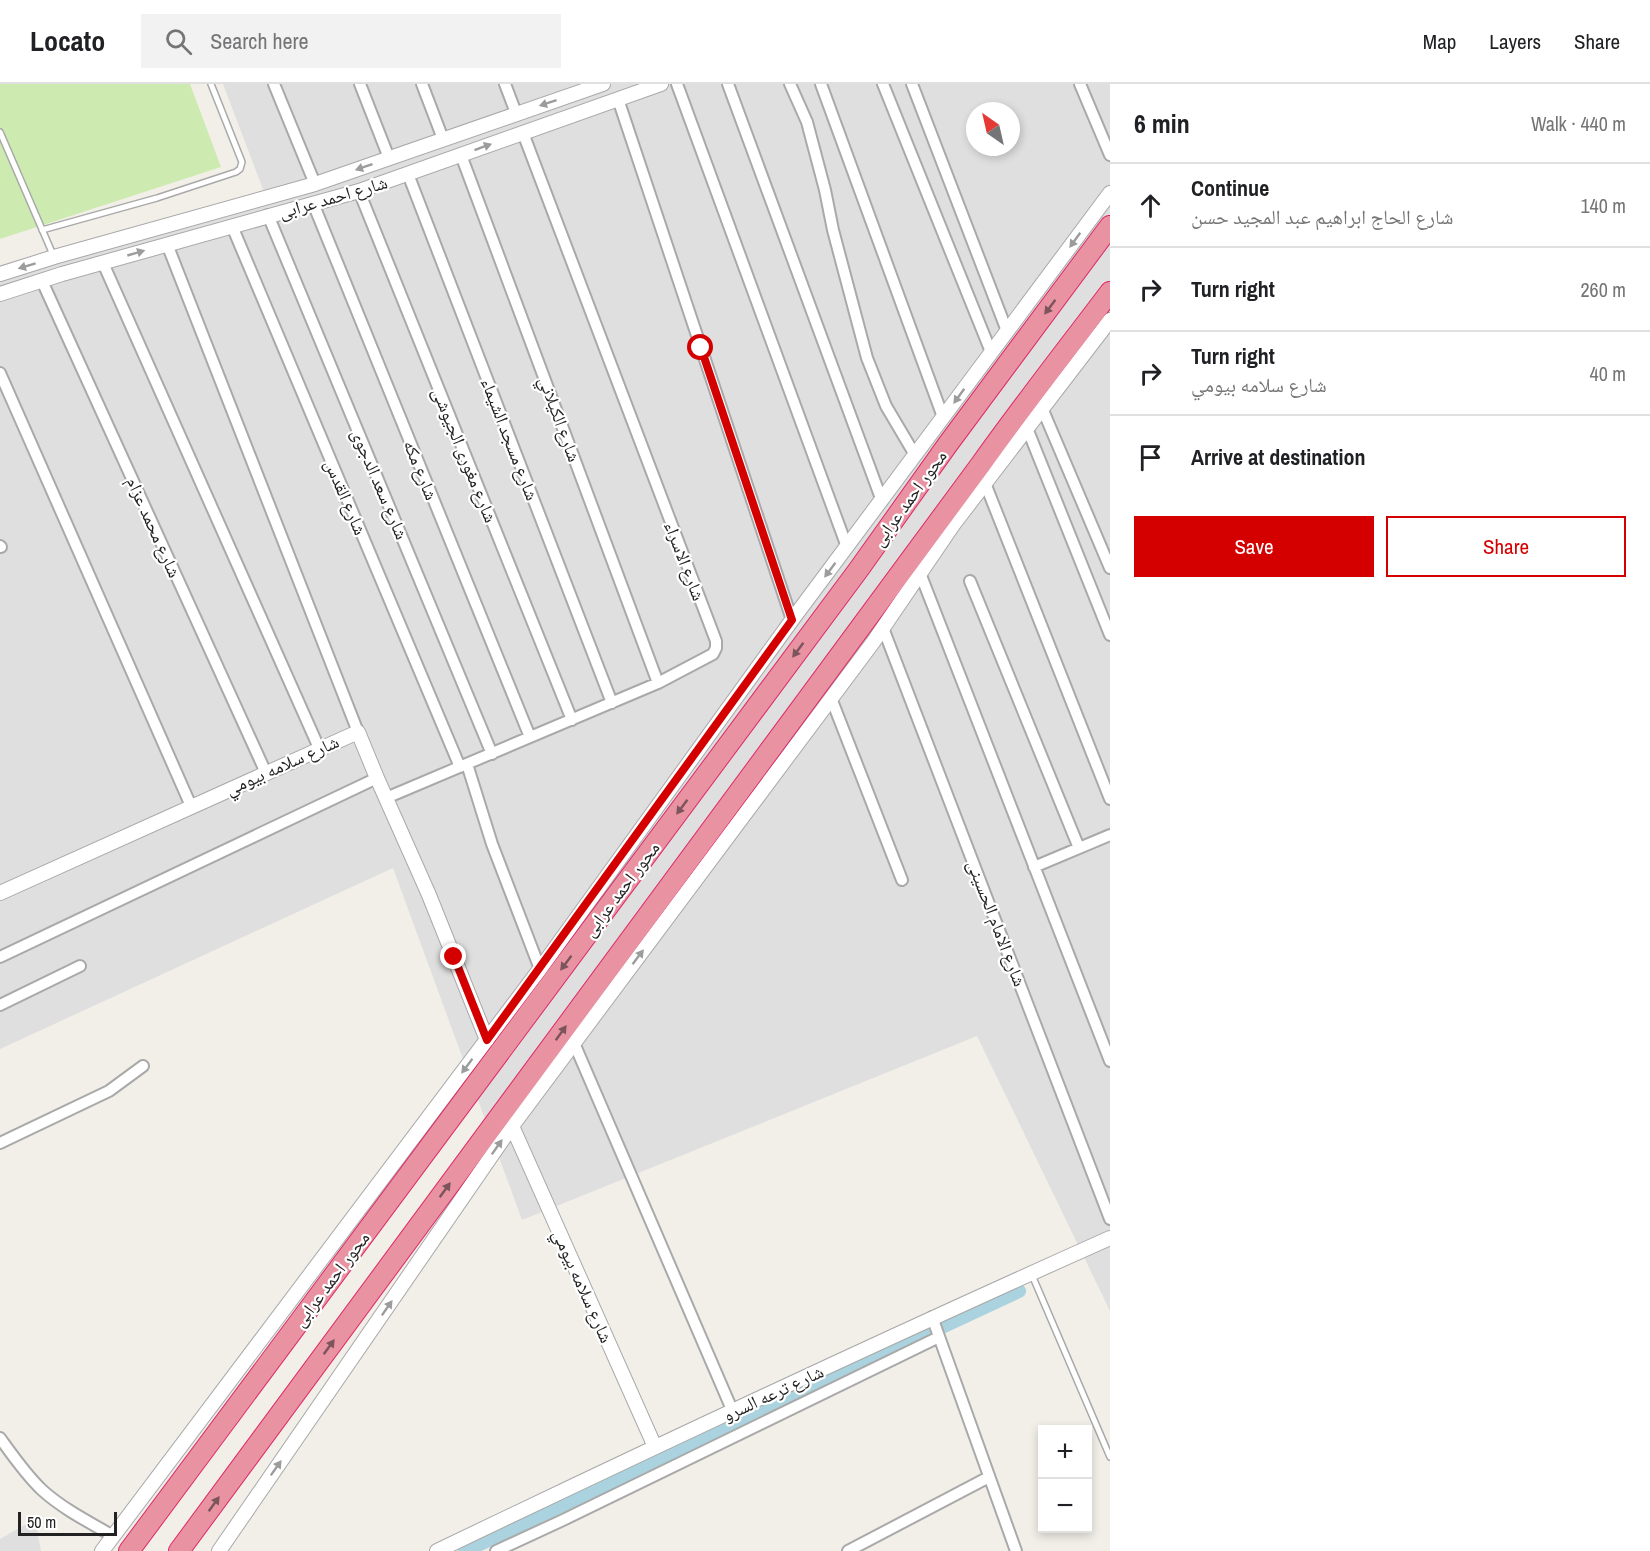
<!DOCTYPE html>
<html lang="en">
<head>
<meta charset="utf-8">
<style>
	:root { --surface:#fff; --page:#f2f2f2; --text:#202124; --muted:#757577; --line:#e0e0e0; --accent:#d40000 }
	body { margin:0; font-family:"Archivo Narrow","Noto Naskh Arabic",sans-serif; background:var(--page); color:var(--text) }
	.controls { position:absolute; right:18px; bottom:18px; display:grid; overflow:hidden; border-radius:0px; box-shadow:0 3px 9px #0003 }
	.controls button { width:54px; height:54px; display:grid; place-items:center; padding:0; border:0; border-bottom:2px solid var(--line); background:var(--surface); color:var(--text); font:30px sans-serif }
	.compass { position:absolute; left:966px; top:18px; width:54px; height:54px; border-radius:50%; background:var(--surface); box-shadow:0 3px 9px #0003; rotate:326deg }
	.scale { position:absolute; left:18px; bottom:15px; width:99px; box-sizing:border-box; padding-left:6px; border:3px solid #222; border-top:0; font-size:16px; line-height:21px; white-space:nowrap; color:#222; -webkit-text-stroke:4px #fff; paint-order:stroke }
	.stop { position:absolute; width:18px; height:18px; margin:-14px; border:4px solid #d40000; border-radius:50%; background:#fff }
	.stop.end { background:#d40000; border-color:#fff; box-shadow:0 2px 6px #0008 }
	.list { margin:0; padding:0; list-style:none }
	h2 { display:flex; justify-content:space-between; align-items:center; height:78px; margin:0; padding:0 24px; font-size:26px }
	h2 small { font-size:20px; font-weight:400; color:var(--muted) }
	.list li { display:grid; grid-template-columns:39px 1fr auto; gap:18px; align-items:center; box-sizing:border-box; height:84px; padding:0 24px; border-top:2px solid var(--line) }
	.list b { display:block; font-size:22px; white-space:nowrap }
	.list p { margin:0; font-size:20px; white-space:nowrap; color:var(--muted) }
	.list em { font-size:20px; font-style:normal; color:var(--muted) }
	.actions { display:flex; gap:12px; padding:18px 24px }
	.actions a { flex:1; padding:14px 0; border:2px solid var(--accent); border-radius:0px; text-align:center; font-size:21px; color:var(--accent) }
	.actions .main { background:var(--accent); color:#fff }
	.icon { flex:none; width:33px; height:33px; fill:none; stroke:currentColor; stroke-width:2; stroke-linecap:round; stroke-linejoin:round }
	.map { position:relative; flex:none; width:1110px; height:1467px; overflow:hidden }
	header { display:flex; align-items:center; gap:36px; box-sizing:border-box; height:84px; padding:0 30px; background:var(--surface); border-bottom:2px solid var(--line) }
	header strong { font-size:28px }
	nav { display:flex; gap:33px; margin-inline-start:auto; font-size:21px }
	.search { width:420px; height:54px; background:var(--page); display:flex; align-items:center; gap:15px; box-sizing:border-box; padding:0 21px; border-radius:0px; color:var(--muted); font-size:22px }
	main { display:flex }
	aside { flex:1; background:var(--surface) }
	.map>svg:first-child { display:block }
</style>
</head>
<body>
<header>
<strong>Locato</strong>
<div class="search"><svg class="icon" aria-label="search" viewBox="0 0 24 24"><circle cx="10" cy="10" r="6"/><path d="M15 15l6 6"/></svg>Search here</div>
<nav><a>Map</a><a>Layers</a><a>Share</a></nav>
</header>
<main>
<div class="map">
<svg width="1110" height="1467" viewBox="0 0 1110 1467">
	<rect width="100%" height="100%" fill="#f2efe9"/>
	<!-- residential -->
	<path fill="#e0dfdf" fill-rule="evenodd" d="M223,0h887v1227l-133,-275 -455,184 -129,-352 -393,181v-775l264,-82zM975,27h36v36h-36z
		M35,1435l6,32h-41v-12z"/>
	<!-- grass -->
	<path fill="#cdebb0" d="M0,0h190l31,83 -221,72z"/>
	<g fill="none" stroke-linecap="round" stroke-linejoin="round">
		<!-- canal -->
		<path stroke="#aad3df" stroke-width="14" d="M942,1243l77,-36
			M465,1467l460,-216"/>
		<defs>
			<path id="service" d="M0,48l54,125
				M42,146l115,-32 79,-26 4,-3 2,-7 -31,-78
				M1032,1191l78,182"/>
			<path id="minor" d="M274,0l41,100
				M360,0l29,74
				M422,0l21,55
				M505,0l11,29
				M677,0l170,463
				M728,0l154,417
				M790,0l17,38 18,68 8,40 34,128 19,48 29,49
				M821,0l122,333
				M883,0l108,268
				M912,0l95,247
				M1080,0l30,71
				M618,15l174,521
				M461,71l197,528
				M408,90l204,529
				M359,107l213,529
				M313,119l217,534
				M268,131l224,539
				M232,142l228,541
				M167,160l191,488
				M103,179l216,485
				M42,197l224,492
				M0,289l191,433
				M1042,324l68,160
				M1027,344l83,207
				M985,399l125,316
				M0,462l1,1
				M920,489l190,488
				M970,497l109,267
				M883,544l227,591
				M831,614l71,182
				M467,680l25,80 48,125
				M386,714l272,-115 55,-29 3,-6v-7l-193,-508
				M1034,783l76,-32
				M0,873l377,-179
				M0,921l80,-39
				M574,959l159,369
				M0,1059l109,-52 34,-25
				M932,1233l84,234
				M0,1354c13,18 26,37 42,52 21,19 47,32 71,46
				M496,1467l65,-30 378,-184
				M848,1467l141,-74"/>
			<path id="tertiary" d="M0,190l54,-17 261,-73 288,-100
				M0,210l62,-20 297,-83 302,-107
				M0,809l358,-161 19,46 52,117 58,145
				M512,1042l143,321
				M102,1467l438,-582 252,-349 318,-427
				M219,1467l293,-425 362,-485 79,-116 157,-205
				M437,1467c223,-107 447,-212 673,-313"/>
			<path id="motorway" d="M129,1467l730,-982 89,-125 162,-218
				M179,1467l802,-1087c42,-59 86,-115 129,-172"/>
		</defs>
		<!-- service casing -->
		<use href="#service" stroke="#a9a9a9" stroke-width="8"/>
		<!-- minor casing -->
		<use href="#minor" stroke="#a9a9a9" stroke-width="14"/>
		<!-- tertiary casing -->
		<use href="#tertiary" stroke="#a9a9a9" stroke-width="16"/>
		<!-- motorway casing -->
		<use href="#motorway" stroke="#dc2a67" stroke-width="22"/>
		<!-- service -->
		<use href="#service" stroke="#fff" stroke-width="5"/>
		<!-- minor -->
		<use href="#minor" stroke="#fff" stroke-width="10"/>
		<!-- tertiary -->
		<use href="#tertiary" stroke="#fff" stroke-width="14"/>
		<!-- motorway -->
		<use href="#motorway" stroke="#e892a2" stroke-width="20"/>
	</g>
	<!-- one-way arrows -->
	<defs><path id="oneway-solid" d="M-6-.8H1V-3.2L6.5 0L1 3.2V.8H-6Z" transform="scale(1.5)"/></defs>
	<g fill="#9c9c9c">
		<use href="#oneway-solid" transform="translate(548 19) rotate(162)"/>
		<use href="#oneway-solid" transform="translate(483 63) rotate(-20)"/>
		<use href="#oneway-solid" transform="translate(364 83) rotate(161)"/>
		<use href="#oneway-solid" transform="translate(1075 156) rotate(126)"/>
		<use href="#oneway-solid" transform="translate(136 169) rotate(-16)"/>
		<use href="#oneway-solid" transform="translate(27 182) rotate(163)"/>
		<use href="#oneway-solid" transform="translate(959 312) rotate(126)"/>
		<use href="#oneway-solid" transform="translate(830 486) rotate(127)"/>
		<use href="#oneway-solid" transform="translate(638 873) rotate(-53)"/>
		<use href="#oneway-solid" transform="translate(467 982) rotate(127)"/>
		<use href="#oneway-solid" transform="translate(497 1063) rotate(-55)"/>
		<use href="#oneway-solid" transform="translate(387 1224) rotate(-55)"/>
		<use href="#oneway-solid" transform="translate(276 1384) rotate(-55)"/>
	</g>
	<g fill="#7b545c">
		<use href="#oneway-solid" transform="translate(1050 223) rotate(127)"/>
		<use href="#oneway-solid" transform="translate(798 566) rotate(127)"/>
		<use href="#oneway-solid" transform="translate(682 723) rotate(127)"/>
		<use href="#oneway-solid" transform="translate(566 879) rotate(127)"/>
		<use href="#oneway-solid" transform="translate(561 949) rotate(-54)"/>
		<use href="#oneway-solid" transform="translate(445 1106) rotate(-54)"/>
		<use href="#oneway-solid" transform="translate(329 1263) rotate(-54)"/>
		<use href="#oneway-solid" transform="translate(214 1420) rotate(-54)"/>
	</g>
	<g fill="none" stroke-linecap="round" stroke-linejoin="round">
		<!-- route -->
		<path stroke="#d40000" stroke-width="8" d="M454,873l33,83 305,-420 -91,-272"/>
	</g>
	<g text-anchor="middle" dominant-baseline="central" stroke-width="4.5" stroke-linejoin="round" paint-order="stroke">
		<!-- street labels -->
		<g font-size="18" fill="#222" stroke="#fff">
			<text transform="translate(333 113) rotate(-16)">شارع احمد عرابى</text>
			<text transform="translate(560 335) rotate(70)">شارع الكيلاني</text>
			<text transform="translate(510 355) rotate(69)">شارع مسجد الشيماء</text>
			<text transform="translate(465 371) rotate(68)">شارع مغورى الجيوشى</text>
			<text transform="translate(421 386) rotate(68)">شارع مكه</text>
			<text transform="translate(380 400) rotate(67)">شارع سعد الدجوى</text>
			<text transform="translate(346 413) rotate(67)">شارع القدس</text>
			<text transform="translate(909 414) rotate(-54)">محور احمد عرابى</text>
			<text transform="translate(154 443) rotate(66)">شارع محمد عزام</text>
			<text transform="translate(685 477) rotate(69)">شارع الاسراء</text>
			<text transform="translate(282 681) rotate(-24)">شارع سلامه بيومي</text>
			<text transform="translate(621 805) rotate(-53)">محور احمد عرابى</text>
			<text transform="translate(997 839) rotate(69)">شارع الامام الحسينى</text>
			<text transform="translate(331 1195) rotate(-53)">محور احمد عرابى</text>
			<text transform="translate(583 1202) rotate(66)">شارع سلامه بيومي</text>
			<text transform="translate(773 1309) rotate(-25)">شارع ترعه السرو</text>
		</g>
	</g>
</svg>
<div class="controls">
<button>+</button>
<button>−</button>
</div>
<svg class="compass" viewBox="-18 -18 36 36"><path d="M0-13l5 13h-10z" fill="#e53935"/><path d="M0 13l5-13h-10z" fill="#757577"/></svg>
<div class="scale">50 m</div>
<div class="stop" style="left:701px;top:264px"></div>
<div class="stop end" style="left:454px;top:873px"></div>
</div>
<aside>
<h2>6 min<small>Walk · 440 m</small></h2>
<ul class="list">
<li><svg class="icon" aria-label="ahead" viewBox="0 0 24 24"><path d="M12 20V5M6 11l6-6 6 6"/></svg><div><b>Continue</b><p>شارع الحاج ابراهيم عبد المجيد حسن</p></div><em>140 m</em></li>
<li><svg class="icon" aria-label="right" viewBox="0 0 24 24"><path d="M7 20v-9h11M14 6l5 5-5 5"/></svg><div><b>Turn right</b></div><em>260 m</em></li>
<li><svg class="icon" aria-label="right" viewBox="0 0 24 24"><path d="M7 20v-9h11M14 6l5 5-5 5"/></svg><div><b>Turn right</b><p>شارع سلامه بيومي</p></div><em>40 m</em></li>
<li><svg class="icon" aria-label="arrive" viewBox="0 0 24 24"><path d="M6 21V4h12l-3 4 3 4H6"/></svg><div><b>Arrive at destination</b></div></li>
</ul>
<div class="actions"><a class="main">Save</a><a>Share</a></div>
</aside>
</main>
</body>
</html>
